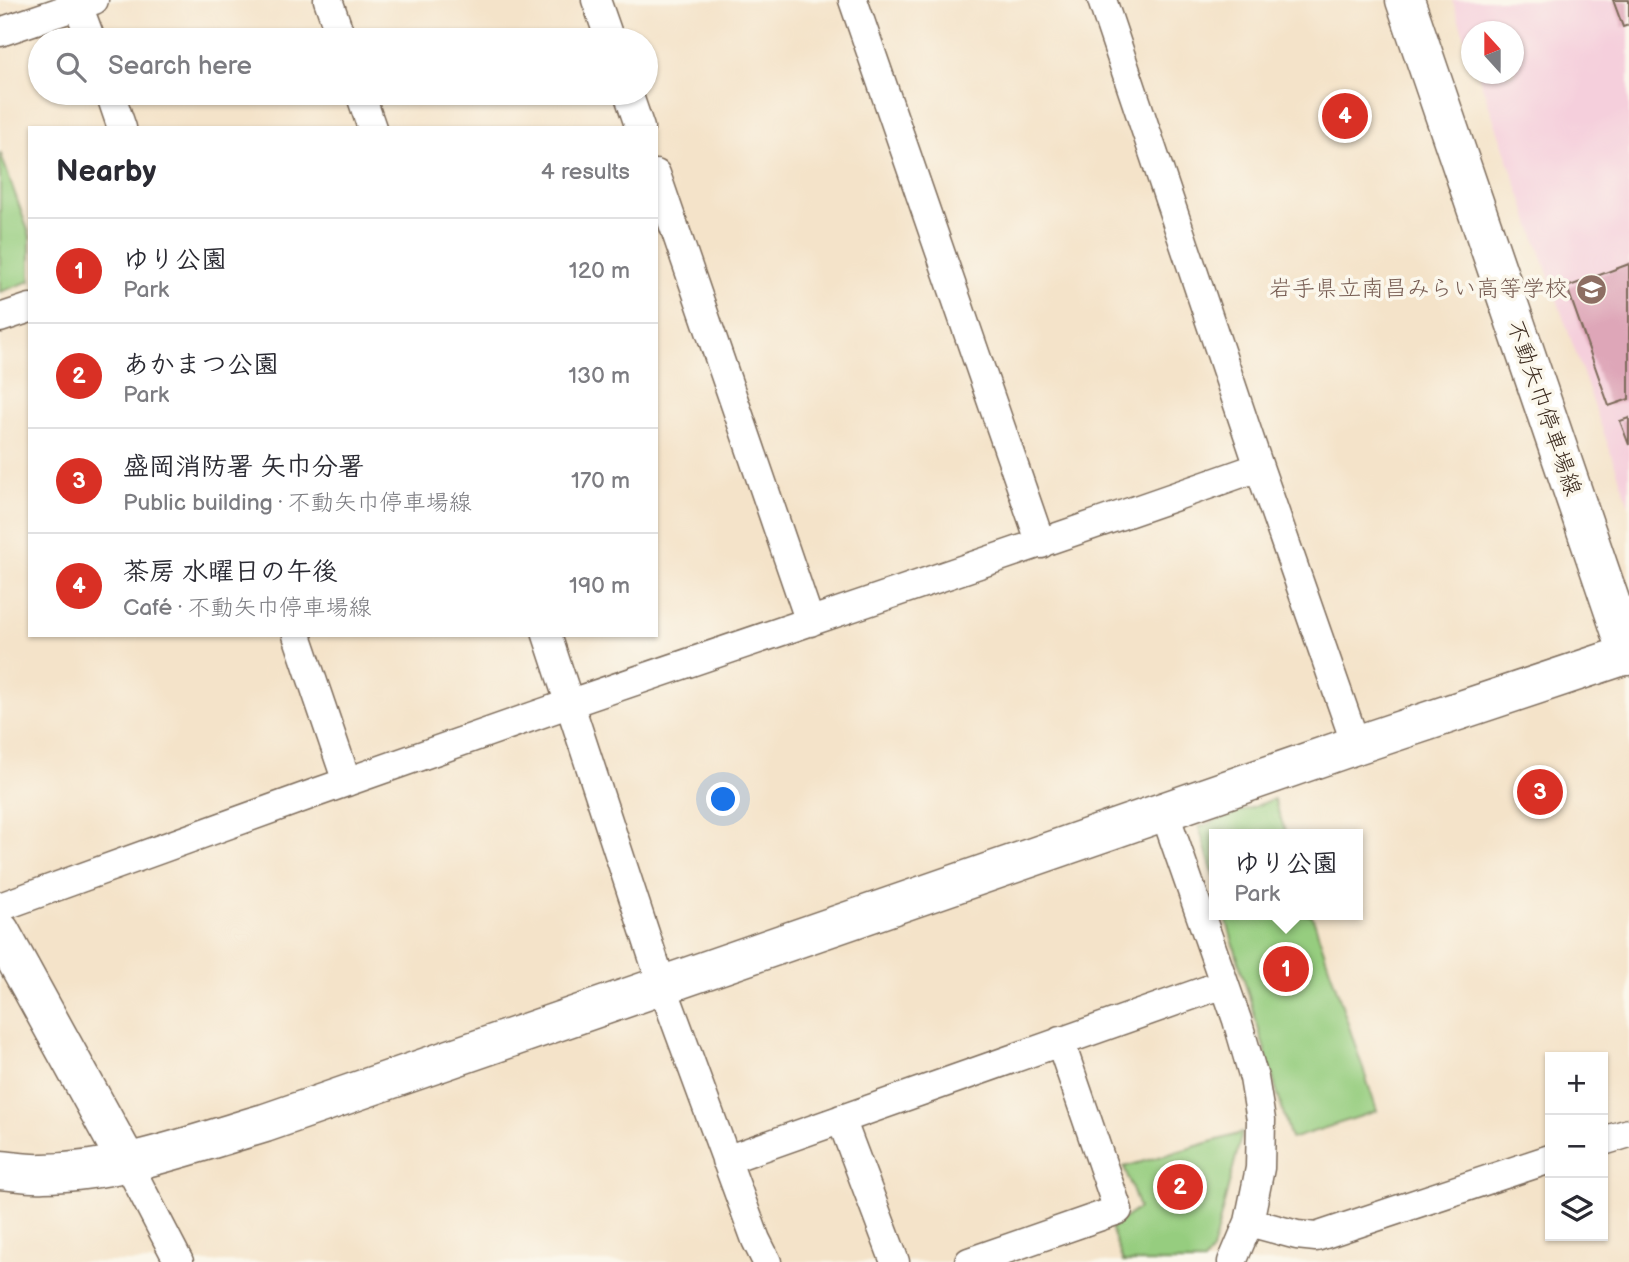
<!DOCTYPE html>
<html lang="en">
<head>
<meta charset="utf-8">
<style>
	:root { --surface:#fff; --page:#f7f7f7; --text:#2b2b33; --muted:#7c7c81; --line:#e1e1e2; --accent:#d93025 }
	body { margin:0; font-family:"Balsamiq Sans","Klee One",sans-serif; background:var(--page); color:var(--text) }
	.controls { position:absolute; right:21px; bottom:21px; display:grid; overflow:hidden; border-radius:0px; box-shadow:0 2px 5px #0004 }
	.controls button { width:63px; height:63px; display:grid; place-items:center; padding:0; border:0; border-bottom:2px solid var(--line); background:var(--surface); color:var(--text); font:35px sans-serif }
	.compass { position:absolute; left:1461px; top:21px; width:63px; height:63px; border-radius:50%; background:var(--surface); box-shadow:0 2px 5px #0004; rotate:339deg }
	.you { position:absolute; left:724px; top:800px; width:24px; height:24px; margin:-18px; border:5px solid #fff; border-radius:50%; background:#1a73e8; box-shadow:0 0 0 10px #1a73e833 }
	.badge { display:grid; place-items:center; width:46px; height:46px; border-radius:50%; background:var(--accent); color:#fff; font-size:23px; font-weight:700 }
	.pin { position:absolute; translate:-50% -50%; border:4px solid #fff; box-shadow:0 2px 7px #0006 }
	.popup { position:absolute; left:1209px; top:829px; width:154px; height:91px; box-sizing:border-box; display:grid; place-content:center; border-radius:0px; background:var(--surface); filter:drop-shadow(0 2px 5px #0005); font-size:23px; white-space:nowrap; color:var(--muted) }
	.popup b { font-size:26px; color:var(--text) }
	.popup::after { content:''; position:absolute; left:50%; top:100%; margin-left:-14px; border:14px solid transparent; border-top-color:var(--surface) }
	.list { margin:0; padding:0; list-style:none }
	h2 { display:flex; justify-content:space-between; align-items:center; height:91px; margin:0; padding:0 28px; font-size:30px }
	h2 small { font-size:23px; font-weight:400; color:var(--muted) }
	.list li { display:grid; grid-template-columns:46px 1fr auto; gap:21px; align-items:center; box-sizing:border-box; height:105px; padding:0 28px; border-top:2px solid var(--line) }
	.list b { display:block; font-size:26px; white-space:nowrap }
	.list p { margin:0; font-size:23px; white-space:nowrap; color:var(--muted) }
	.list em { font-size:23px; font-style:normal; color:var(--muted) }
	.icon { flex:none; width:38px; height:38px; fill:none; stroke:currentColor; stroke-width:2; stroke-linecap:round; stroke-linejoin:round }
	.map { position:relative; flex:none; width:1629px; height:1262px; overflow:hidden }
	.search { position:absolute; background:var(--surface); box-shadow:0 2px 5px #0004; left:28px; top:28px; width:630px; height:77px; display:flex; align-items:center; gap:18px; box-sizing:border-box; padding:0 24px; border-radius:38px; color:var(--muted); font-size:26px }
	.panel { position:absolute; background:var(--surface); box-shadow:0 2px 5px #0004; left:28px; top:126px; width:630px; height:511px; border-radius:0px }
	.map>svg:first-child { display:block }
</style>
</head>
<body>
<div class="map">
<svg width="1629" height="1262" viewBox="0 0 1629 1262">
	<rect width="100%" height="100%" fill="#fbf7ec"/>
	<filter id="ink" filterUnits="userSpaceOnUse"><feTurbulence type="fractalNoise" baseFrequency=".0143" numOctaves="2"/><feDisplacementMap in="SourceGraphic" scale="14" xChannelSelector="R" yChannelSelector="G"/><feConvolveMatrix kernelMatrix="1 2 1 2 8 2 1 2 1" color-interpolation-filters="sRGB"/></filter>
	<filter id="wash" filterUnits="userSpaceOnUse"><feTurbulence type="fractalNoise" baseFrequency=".00686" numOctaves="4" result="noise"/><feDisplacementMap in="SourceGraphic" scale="28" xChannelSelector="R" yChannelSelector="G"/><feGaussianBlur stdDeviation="1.57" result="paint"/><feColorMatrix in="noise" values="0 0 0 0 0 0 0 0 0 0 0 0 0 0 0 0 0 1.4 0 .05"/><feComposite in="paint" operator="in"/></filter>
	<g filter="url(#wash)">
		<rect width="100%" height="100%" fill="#f4e3c9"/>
		<!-- built -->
		<path fill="#f5cfdc" d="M1452,0h177v505l-151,-431h36v-42h-42l-1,23z"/>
		<!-- green -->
		<path fill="#96cd7f" stroke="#687c4e" stroke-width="2" d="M0,152l30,84v45l-30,11z
			M1274,799l12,35h-72v43l-15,-50z
			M1225,915h87l65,196 -86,28z
			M1242,1133l-30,118 -8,11h-81l-12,-34 28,-20 -15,-41z"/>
		<g id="blocks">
			<!-- building -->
			<path fill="#dea6b8" d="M1613,0h16v25l-6,2z
				M1629,264v135l-20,7 -42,-119z
				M1629,418v27l-9,-24z"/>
		</g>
	</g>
	<g filter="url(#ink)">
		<use href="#blocks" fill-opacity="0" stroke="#7c6b5a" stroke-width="2"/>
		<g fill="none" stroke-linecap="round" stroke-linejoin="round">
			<defs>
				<path id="street" d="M328,0l14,40
					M596,0l14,40
					M853,0l188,544
					M1102,0l157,467 97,278
					M78,5l13,35
					M0,32l94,-32
					M110,93l12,35
					M360,93l12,35
					M628,93l12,35
					M656,174l154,448
					M0,318l30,-10
					M297,635l50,147
					M547,635l115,350 94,255 11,22
					M1164,811l73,209 17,58 7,42 -1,48 -11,54 -17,40
					M0,907c189,-69 378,-137 568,-203 230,-79 462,-156 691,-237
					M841,1119l54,143
					M1603,1141l26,-8
					M726,1160l498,-176
					M127,1162l52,100
					M1249,1222l48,13 19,2 234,-78
					M969,1262l149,-52 -58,-169"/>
				<path id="secondary" d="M1405,0l224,656
					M0,931l127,231
					M0,1170c14,1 29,4 43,3 76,-1 150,-29 222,-50l1091,-378 273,-91"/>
			</defs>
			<!-- street casing -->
			<use href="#street" stroke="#7c6b5a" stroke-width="31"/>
			<!-- secondary casing -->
			<use href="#secondary" stroke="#7c6b5a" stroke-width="41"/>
			<!-- street -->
			<use href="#street" stroke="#fff" stroke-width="28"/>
			<!-- secondary -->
			<use href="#secondary" stroke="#fff" stroke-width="38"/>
		</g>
	</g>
	<!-- icons -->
	<defs>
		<symbol id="school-disc" viewBox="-11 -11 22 22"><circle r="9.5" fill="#8d6e63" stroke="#fbf7ec"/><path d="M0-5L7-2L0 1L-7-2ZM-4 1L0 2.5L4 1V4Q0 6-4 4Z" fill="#fff"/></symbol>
	</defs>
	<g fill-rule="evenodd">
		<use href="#school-disc" x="1574" y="272" width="35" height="35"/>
	</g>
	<g text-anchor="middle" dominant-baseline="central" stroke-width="7" stroke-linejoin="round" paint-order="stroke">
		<!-- education labels -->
		<g font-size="23" fill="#785e54" stroke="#fbf7ec" text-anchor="end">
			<text x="1568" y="289">岩手県立南昌みらい高等学校</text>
		</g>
		<!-- street labels -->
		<g font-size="23" fill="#3b2a1e" stroke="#fbf7ec">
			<text transform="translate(1544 408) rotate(71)">不動矢巾停車場線</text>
		</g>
	</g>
</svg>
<div class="controls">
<button>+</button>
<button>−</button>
<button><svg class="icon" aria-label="layers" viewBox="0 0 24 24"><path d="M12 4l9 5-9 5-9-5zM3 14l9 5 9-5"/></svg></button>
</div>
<svg class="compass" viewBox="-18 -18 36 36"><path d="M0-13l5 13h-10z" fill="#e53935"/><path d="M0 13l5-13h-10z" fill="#7c7c81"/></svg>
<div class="you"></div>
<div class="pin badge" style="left:1286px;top:969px">1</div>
<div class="popup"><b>ゆり公園</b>Park</div>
<div class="pin badge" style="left:1180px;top:1187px">2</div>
<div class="pin badge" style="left:1540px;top:792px">3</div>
<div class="pin badge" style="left:1345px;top:116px">4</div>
<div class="search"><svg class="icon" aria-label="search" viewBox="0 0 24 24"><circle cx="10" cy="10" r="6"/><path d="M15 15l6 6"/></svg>Search here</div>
<section class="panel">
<h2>Nearby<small>4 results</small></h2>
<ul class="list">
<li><span class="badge">1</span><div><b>ゆり公園</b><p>Park</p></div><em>120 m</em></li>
<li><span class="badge">2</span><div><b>あかまつ公園</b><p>Park</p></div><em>130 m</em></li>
<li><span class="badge">3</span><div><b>盛岡消防署 矢巾分署</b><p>Public building · 不動矢巾停車場線</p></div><em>170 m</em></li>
<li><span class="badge">4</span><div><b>茶房 水曜日の午後</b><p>Café · 不動矢巾停車場線</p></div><em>190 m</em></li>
</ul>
</section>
</div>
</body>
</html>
